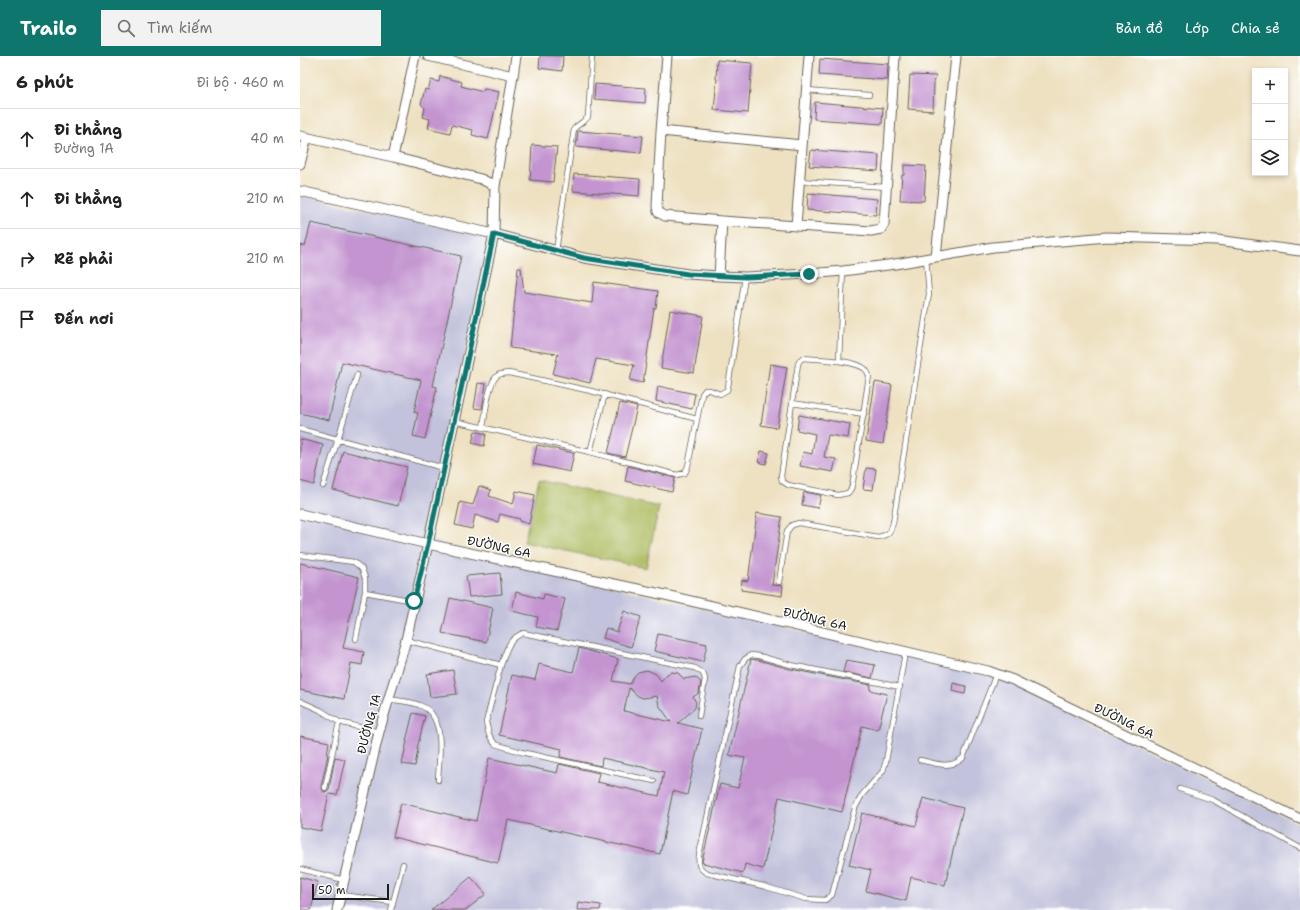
<!DOCTYPE html>
<html lang="vi">
<head>
<meta charset="utf-8">
<style>
	:root { --surface:#fff; --page:#f2f2f2; --text:#222; --muted:#767676; --line:#e0e0e0; --accent:#0f766e }
	body { margin:0; font-family:"Shantell Sans",sans-serif; background:var(--page); color:var(--text) }
	.controls { position:absolute; right:12px; top:12px; display:grid; overflow:hidden; border-radius:0px; box-shadow:0 2px 6px #0003 }
	.controls button { width:36px; height:36px; display:grid; place-items:center; padding:0; border:0; border-bottom:1px solid var(--line); background:var(--surface); color:var(--text); font:20px sans-serif }
	.scale { position:absolute; left:12px; bottom:10px; width:77px; box-sizing:border-box; padding-left:4px; border:2px solid #1c1c1c; border-top:0; font-size:11px; line-height:14px; white-space:nowrap; color:#1c1c1c; -webkit-text-stroke:3px #fff; paint-order:stroke }
	.stop { position:absolute; width:12px; height:12px; margin:-9px; border:3px solid #0f766e; border-radius:50%; background:#fff }
	.stop.end { background:#0f766e; border-color:#fff; box-shadow:0 1px 4px #0008 }
	.list { margin:0; padding:0; list-style:none }
	h2 { display:flex; justify-content:space-between; align-items:center; height:52px; margin:0; padding:0 16px; font-size:17px }
	h2 small { font-size:13px; font-weight:400; color:var(--muted) }
	.list li { display:grid; grid-template-columns:26px 1fr auto; gap:12px; align-items:center; box-sizing:border-box; height:60px; padding:0 16px; border-top:1px solid var(--line) }
	.list b { display:block; font-size:15px; white-space:nowrap }
	.list p { margin:0; font-size:13px; white-space:nowrap; color:var(--muted) }
	.list em { font-size:13px; font-style:normal; color:var(--muted) }
	.icon { flex:none; width:22px; height:22px; fill:none; stroke:currentColor; stroke-width:2; stroke-linecap:round; stroke-linejoin:round }
	.map { position:relative; flex:none; width:1000px; height:854px; overflow:hidden }
	header { display:flex; align-items:center; gap:24px; box-sizing:border-box; height:56px; padding:0 20px; background:var(--accent); color:#fff }
	header strong { font-size:19px }
	nav { display:flex; gap:22px; margin-inline-start:auto; font-size:14px }
	.search { width:280px; height:36px; background:var(--page); display:flex; align-items:center; gap:10px; box-sizing:border-box; padding:0 14px; border-radius:0px; color:var(--muted); font-size:15px }
	main { display:flex }
	aside { flex:1; background:var(--surface) }
	.map>svg:first-child { display:block }
</style>
</head>
<body>
<header>
<strong>Trailo</strong>
<div class="search"><svg class="icon" aria-label="search" viewBox="0 0 24 24"><circle cx="10" cy="10" r="6"/><path d="M15 15l6 6"/></svg>Tìm kiếm</div>
<nav><a>Bản đồ</a><a>Lớp</a><a>Chia sẻ</a></nav>
</header>
<main>
<aside>
<h2>6 phút<small>Đi bộ · 460 m</small></h2>
<ul class="list">
<li><svg class="icon" aria-label="ahead" viewBox="0 0 24 24"><path d="M12 20V5M6 11l6-6 6 6"/></svg><div><b>Đi thẳng</b><p>Đường 1A</p></div><em>40 m</em></li>
<li><svg class="icon" aria-label="ahead" viewBox="0 0 24 24"><path d="M12 20V5M6 11l6-6 6 6"/></svg><div><b>Đi thẳng</b></div><em>210 m</em></li>
<li><svg class="icon" aria-label="right" viewBox="0 0 24 24"><path d="M7 20v-9h11M14 6l5 5-5 5"/></svg><div><b>Rẽ phải</b></div><em>210 m</em></li>
<li><svg class="icon" aria-label="arrive" viewBox="0 0 24 24"><path d="M6 21V4h12l-3 4 3 4H6"/></svg><div><b>Đến nơi</b></div></li>
</ul>
</aside>
<div class="map">
<svg width="1000" height="854" viewBox="0 0 1000 854">
	<rect width="100%" height="100%" fill="#fff"/>
	<filter id="ink" filterUnits="userSpaceOnUse"><feTurbulence type="fractalNoise" baseFrequency=".025" numOctaves="2"/><feDisplacementMap in="SourceGraphic" scale="8" xChannelSelector="R" yChannelSelector="G"/><feConvolveMatrix kernelMatrix="1 2 1 2 8 2 1 2 1" color-interpolation-filters="sRGB"/></filter>
	<filter id="wash" filterUnits="userSpaceOnUse"><feTurbulence type="fractalNoise" baseFrequency=".012" numOctaves="4" result="noise"/><feDisplacementMap in="SourceGraphic" scale="16" xChannelSelector="R" yChannelSelector="G"/><feGaussianBlur stdDeviation="0.9" result="paint"/><feColorMatrix in="noise" values="0 0 0 0 0 0 0 0 0 0 0 0 0 0 0 0 0 1.4 0 .05"/><feComposite in="paint" operator="in"/></filter>
	<g filter="url(#wash)">
		<rect width="100%" height="100%" fill="#eee1c1"/>
		<!-- industrial -->
		<path fill="#c2c2dc" d="M0,139l190,43 -65,301 230,58 333,78 24,9 288,140v86h-1000z"/>
		<!-- green -->
		<path fill="#acbb5e" stroke="#646c3d" d="M239,424l120,27 -13,61 -122,-26z"/>
		<g id="blocks">
			<!-- building -->
			<path fill="#c394d0" fill-rule="evenodd" d="M240,0h23l-1,15 -23,-3z
				M520,3l68,5 -1,16 -68,-5z
				M417,4l35,3 -4,50 -34,-3 3,-31h-1z
				M610,19l26,1 -2,6 -1,29 -25,-2z
				M140,20l22,6 -1,4 22,6 1,-3 15,3 -11,47 -16,-4 1,-5 -21,-5 -2,8 -22,-5 2,-9 -7,-2 2,-9 -4,-4 4,-15 3,1 3,-10 8,2z
				M295,28l51,4 -1,15 -51,-4z
				M515,46l68,6 -1,16 -68,-5z
				M278,75l65,5 -2,17 -65,-6z
				M232,89l25,2 -4,35 -23,-2z
				M511,94l68,5 -1,16 -69,-5z
				M604,109l22,1 -2,35 -24,-1 2,-25h2z
				M274,118l66,5 -1,17 -66,-5z
				M508,137l69,6 -1,16 -69,-5z
				M11,167l150,33 -28,130 4,1 -12,52 -12,-3 5,-23 -4,-1 7,-32 -79,-18 -13,58 -29,-7v-168l5,1z
				M218,212h3l3,24 68,11 2,-21 64,9 -2,17h-2l-11,75 -13,-3 4,-15 -38,-6 -6,24 -37,-9 5,-20 -48,-6z
				M370,254l33,6 -9,57 -33,-5z
				M470,308l17,3 -10,61 -16,-3z
				M575,326l17,3 -9,59 -17,-3z
				M178,327l8,1 -4,25 -8,-1z
				M358,330l37,8 -3,15 -36,-8z
				M320,347l17,4 -12,50 -17,-4z
				M499,359l51,9 -2,14 -20,-3 -4,22 12,2 -3,13 -33,-6 3,-14 9,2 3,-20 -18,-4z
				M175,375l11,3 -2,12 -12,-3z
				M0,383l23,6 -9,40 -14,-4z
				M237,389l37,8 -4,19 -37,-8z
				M43,395l64,16 -9,39 -65,-16z
				M461,395l8,2 -3,11 -8,-2z
				M328,410l47,12 -3,14 -47,-11z
				M566,412l10,1 -3,21 -10,-1z
				M179,430l12,4 -2,6 24,8 3,-13 19,4 -6,29 -10,-3 1,-2 -20,-5 -2,8 -23,-7 -3,14 -17,-4 5,-23 13,3z
				M504,436l17,3 -3,13 -16,-3z
				M457,457l25,4 -10,68 11,1 -1,10 -41,-6 1,-10 6,1z
				M0,507l59,14 -16,71 21,4 -2,13 -11,-2 -7,36 -44,-9z
				M200,517l2,21 -33,3 -3,-21z
				M216,536l27,7 1,-5 21,5 -8,32 -21,-4 2,-10 -26,-6z
				M150,542l43,10 -7,34 -44,-9z
				M324,555l17,6 -10,30 -28,-9 3,-10 11,4z
				M358,578l49,10 -4,18 -49,-11z
				M279,592l39,11 -5,22 17,3 5,-9 3,-3 9,-2 9,4 5,7 6,-7 5,-2 6,1 6,6 11,-2 6,5 -2,11 -6,4 3,5 -1,6 -17,15 24,6 -15,66 -14,-4 -13,63 -152,-34 -10,43 -105,-26 8,-34 75,18 13,-63 68,15 2,-9 40,9 -2,9 62,14 5,-24 -62,-14 -1,8 -41,-9 2,-8 -63,-14 13,-60 23,5 4,-16 34,8zM329,632l9,8 5,2 14,-2 2,9 12,17 -47,-11z
				M451,603l7,1 32,9 81,16 -1,5 17,4 -9,36 -16,-4 -20,86 -63,-15 -16,72 -18,-5 -2,9 -40,-10 -1,-1 18,-78 18,4 7,-30 -16,-3z
				M546,604l29,5 -3,13 -29,-6z
				M153,614l4,24 -27,3 -3,-23z
				M653,627l13,3 -1,8 -13,-3z
				M113,657l12,3 -8,33h1l-3,17 -13,-2 5,-23h-1z
				M0,680l29,6 -2,13h1l-7,32 3,5 3,-1 2,-2 6,-32 10,2 -8,36 -8,-1 -8,37 -21,-4z
				M623,742l40,10 -18,77 -34,-8 -5,24 -40,-10 5,-21 -22,-5 13,-52 54,13z
				M0,821l18,5 -7,28h-11z
				M171,821l15,17 -20,16h-35z
				M278,846l23,3 -1,5h-23z"/>
		</g>
	</g>
	<g filter="url(#ink)">
		<use href="#blocks" fill-opacity="0" stroke="#666156" stroke-width="1"/>
		<g fill="none" stroke-linecap="round" stroke-linejoin="round">
			<defs>
				<path id="service" d="M506,34l63,5
					M499,125l87,6
					M256,195l18,-122c4,-5 10,-7 14,-12l4,-61
					M503,302c14,1 55,2 63,12 2,2 2,4 3,6l-16,105 -2,8 -3,4 -10,2 -50,-10 -6,-4 -1,-5 17,-112 2,-4z
					M539,305l4,-90
					M492,347l72,11
					M154,365l136,31 87,23 8,-2 3,-7 14,-72 3,-4h5l10,4 7,-4 1,-3 17,-110
					M183,372c2,-11 5,-45 14,-52 3,-3 8,-2 12,-3l82,18 106,28
					M0,373l144,39
					M290,396l15,-58
					M23,430l15,-47 19,-64
					M0,499l54,7 8,7 3,9v14
					M479,526l8,-51 5,-6 7,-2 79,14c10,-2 12,-4 15,-14l36,-229 -3,-36
					M56,583l9,-47 49,9
					M106,584l95,25 -15,57 3,13 6,9 26,8 133,29
					M201,609c6,-15 6,-25 22,-32l172,35 8,5 2,6 -6,37
					M600,631l-109,-22 -32,-9 -8,-1 -6,4 -5,7 -41,189c-1,9 -1,13 8,18l56,13 43,13 19,1 7,-5 23,-87 7,-13 21,-24 3,-10 19,-108
					M88,643c10,2 21,2 31,6 28,9 20,52 19,75
					M0,645l20,9 19,12 40,10
					M620,704c15,3 30,10 43,-2l33,-84
					M25,732l14,-66
					M880,733l33,11 87,48
					M0,813l44,11
					M41,839l52,7
					M91,854l12,-46"/>
				<path id="minor" d="M128,0l85,20 3,-20
					M367,0l-6,75 -4,75 1,6 7,4 57,5 149,10 10,-2 3,-5 11,-168
					M361,75l141,14
					M0,80l93,21 88,22 14,7 -1,48 -66,310 -22,96 -27,92 -42,178
					M93,101l22,-101
					M0,108l7,-27
					M195,130l18,-110
					M0,135l194,43 90,24 104,16 31,2 26,1 64,-3 34,-3 52,-7 98,-17 114,-10 110,3 83,11
					M496,170l13,-170
					M636,201l20,-201
					M419,220l3,-55
					M0,458l128,30 233,50 327,77 25,9 287,139"/>
			</defs>
			<!-- service casing -->
			<use href="#service" stroke="#666156" stroke-width="6"/>
			<!-- minor casing -->
			<use href="#minor" stroke="#666156" stroke-width="11"/>
			<!-- service -->
			<use href="#service" stroke="#fff" stroke-width="4.5"/>
			<!-- minor -->
			<use href="#minor" stroke="#fff" stroke-width="9"/>
		</g>
	</g>
	<g fill="none" stroke-linecap="round" stroke-linejoin="round" filter="url(#ink)">
		<!-- route -->
		<path stroke="#0f766e" stroke-width="5" d="M114,545l14,-57 66,-310 90,24 104,16 58,3 63,-3"/>
	</g>
	<g text-anchor="middle" dominant-baseline="central" stroke-width="3" stroke-linejoin="round" paint-order="stroke">
		<!-- street labels -->
		<g font-size="12" fill="#1c1c1c" stroke="#fff">
			<text transform="translate(199 491) rotate(12)">ĐƯỜNG 6A</text>
			<text transform="translate(515 563) rotate(13)">ĐƯỜNG 6A</text>
			<text transform="translate(824 665) rotate(26)">ĐƯỜNG 6A</text>
			<text transform="translate(69 668) rotate(-75)">ĐƯỜNG 1A</text>
		</g>
	</g>
</svg>
<div class="controls">
<button>+</button>
<button>−</button>
<button><svg class="icon" aria-label="layers" viewBox="0 0 24 24"><path d="M12 4l9 5-9 5-9-5zM3 14l9 5 9-5"/></svg></button>
</div>
<div class="scale">50 m</div>
<div class="stop" style="left:114px;top:545px"></div>
<div class="stop end" style="left:509px;top:218px"></div>
</div>
</main>
</body>
</html>
